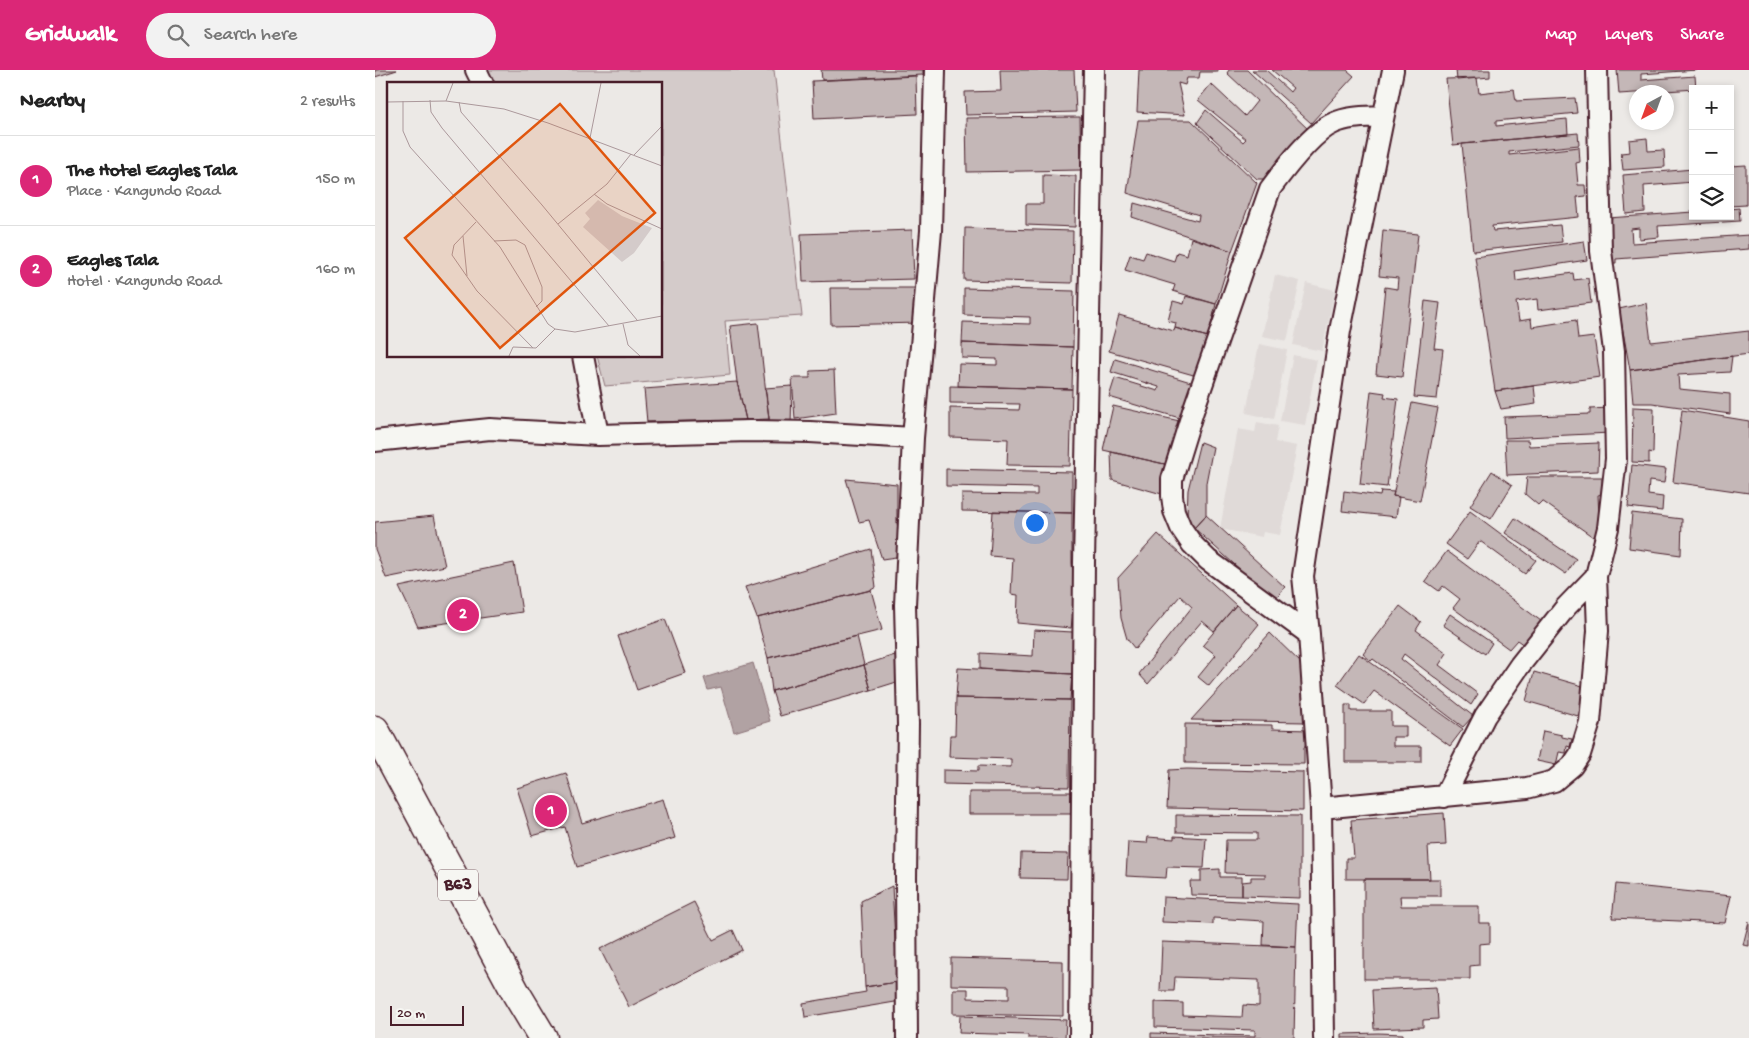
<!DOCTYPE html>
<html lang="en">
<head>
<meta charset="utf-8">
<style>
	:root { --surface:#fff; --page:#f2f2f2; --text:#222; --muted:#767676; --line:#e0e0e0; --accent:#db2777 }
	body { margin:0; font-family:"Gochi Hand",sans-serif; background:var(--page); color:var(--text) }
	.controls { position:absolute; right:15px; top:15px; display:grid; overflow:hidden; border-radius:0px; box-shadow:0 2px 8px #0003 }
	.controls button { width:45px; height:45px; display:grid; place-items:center; padding:0; border:0; border-bottom:1px solid var(--line); background:var(--surface); color:var(--text); font:25px sans-serif }
	.compass { position:absolute; left:1254px; top:15px; width:45px; height:45px; border-radius:50%; background:var(--surface); box-shadow:0 2px 8px #0003; rotate:221deg }
	.scale { position:absolute; left:15px; bottom:12px; width:74px; box-sizing:border-box; padding-left:5px; border:2px solid #4a1f2b; border-top:0; font-size:14px; line-height:18px; white-space:nowrap; color:#4a1f2b; -webkit-text-stroke:4px #f6f6f2; paint-order:stroke }
	.you { position:absolute; left:659px; top:452px; width:18px; height:18px; margin:-12px; border:4px solid #fff; border-radius:50%; background:#1a73e8; box-shadow:0 0 0 8px #1a73e833 }
	.badge { display:grid; place-items:center; width:32px; height:32px; border-radius:50%; background:var(--accent); color:#fff; font-size:16px; font-weight:700 }
	.pin { position:absolute; translate:-50% -50%; border:2px solid #fff; box-shadow:0 1px 5px #0006 }
	.list { margin:0; padding:0; list-style:none }
	h2 { display:flex; justify-content:space-between; align-items:center; height:65px; margin:0; padding:0 20px; font-size:21px }
	h2 small { font-size:16px; font-weight:400; color:var(--muted) }
	.list li { display:grid; grid-template-columns:32px 1fr auto; gap:15px; align-items:center; box-sizing:border-box; height:90px; padding:0 20px; border-top:1px solid var(--line) }
	.list b { display:block; font-size:19px; white-space:nowrap }
	.list p { margin:0; font-size:16px; white-space:nowrap; color:var(--muted) }
	.list em { font-size:16px; font-style:normal; color:var(--muted) }
	.icon { flex:none; width:28px; height:28px; fill:none; stroke:currentColor; stroke-width:2; stroke-linecap:round; stroke-linejoin:round }
	.map { position:relative; flex:none; width:1374px; height:968px; overflow:hidden }
	header { display:flex; align-items:center; gap:30px; box-sizing:border-box; height:70px; padding:0 25px; background:var(--accent); color:#fff }
	header strong { font-size:24px }
	nav { display:flex; gap:28px; margin-inline-start:auto; font-size:18px }
	.search { width:350px; height:45px; background:var(--page); display:flex; align-items:center; gap:12px; box-sizing:border-box; padding:0 18px; border-radius:28px; color:var(--muted); font-size:19px }
	main { display:flex }
	aside { flex:1; background:var(--surface) }
	.map>svg:first-child { display:block }
</style>
</head>
<body>
<header>
<strong>Gridwalk</strong>
<div class="search"><svg class="icon" aria-label="search" viewBox="0 0 24 24"><circle cx="10" cy="10" r="6"/><path d="M15 15l6 6"/></svg>Search here</div>
<nav><a>Map</a><a>Layers</a><a>Share</a></nav>
</header>
<main>
<aside>
<h2>Nearby<small>2 results</small></h2>
<ul class="list">
<li><span class="badge">1</span><div><b>The Hotel Eagles Tala</b><p>Place · Kangundo Road</p></div><em>150 m</em></li>
<li><span class="badge">2</span><div><b>Eagles Tala</b><p>Hotel · Kangundo Road</p></div><em>160 m</em></li>
</ul>
</aside>
<div class="map">
<svg width="1374" height="968" viewBox="0 0 1374 968">
	<rect width="100%" height="100%" fill="#ece9e6"/>
	<filter id="ink" filterUnits="userSpaceOnUse"><feTurbulence type="fractalNoise" baseFrequency=".02" numOctaves="2"/><feDisplacementMap in="SourceGraphic" scale="10" xChannelSelector="R" yChannelSelector="G"/><feConvolveMatrix kernelMatrix="1 2 1 2 8 2 1 2 1" color-interpolation-filters="sRGB"/></filter>
	<g filter="url(#ink)">
		<!-- built -->
		<path fill="#e0dad8" d="M900,205l25,6 -13,60 -25,-5z
			M931,213l29,7 -13,61 -29,-6z
			M884,274l28,6 -13,69 -28,-6z
			M918,285l24,5 -12,65 -25,-4z
			M882,352l21,4 -3,16 22,4 -17,89 -17,-3 -1,5 -42,-8 18,-100 17,3z"/>
		<!-- green -->
		<path fill="#d4cbca" stroke="#8f757a" d="M113,0h286l28,246 -77,5 5,54 -125,11 -8,-30h64v-272h-166z"/>
		<!-- water -->
		<path fill="#b1a2a3" stroke="#886e73" d="M378,593l17,58 -36,11 -13,-45 -13,3 -4,-12z"/>
		<!-- building -->
		<path fill="#c4b7b7" stroke="#4a1f2b" d="M0,0h22l-22,7z
			M446,0h102v5l-101,5z
			M625,0h74l2,42 -110,3 -1,-23 36,-1z
			M764,0h79v2h-18l-1,6h-12l-2,7 -7,-2 7,32 -48,-3z
			M854,0h18l64,62 -42,47h-12l-60,-56 9,-13 37,32 3,-3 -48,-39 13,-16 34,32 12,-15 -30,-28z
			M877,0h14l24,22 3,-4 -21,-18h75l7,6 -43,47z
			M1081,0h34v7l-33,3z
			M1242,0h80l-56,4v6l54,-4 1,13 -77,5z
			M541,6l1,38 -103,5 -2,-38z
			M1102,8l2,15 35,-4 2,12 59,-3 2,15 -81,8v5l71,-7 1,15 -115,11 -7,-66z
			M705,47l1,53 -114,2 -1,-54z
			M763,50h53l66,63 -25,68 -100,-34 2,-14 64,18 1,-6 -72,-22z
			M1203,63l1,12 -70,7v3l70,-8 1,15 -4,1 2,22h7l1,11 -9,1 2,20 -87,9 1,5 67,-6 2,17 -89,9 -11,-107z
			M1272,68l1,13 16,-1 1,17 -42,3 -2,-17 9,-1 -1,-12z
			M1371,95v40l-16,1v-40z
			M1318,99v13l-49,4 1,26 -19,2 -3,-39z
			M668,105l33,1 -1,51 -49,-2v-21h17z
			M1364,138l1,13 -82,5 1,11 -20,2v-11l-8,1 1,14 117,-8v14l-133,10v4h-5l-3,-45 85,-6v4h37v-7z
			M590,158l108,3 -1,52 -108,-3z
			M537,160l2,49 -111,3 -2,-48z
			M1008,160l35,4 -16,143 -26,-3 9,-87 12,2 1,-11 -19,-2z
			M816,168l41,13 -16,53 -43,-13 2,-6 -50,-15 5,-15 13,4 3,-7 28,9 3,-9 10,3z
			M1209,171l3,19 -72,11 1,10 57,-8 1,7 14,-2 3,25 -53,7 -1,-11 -21,3 3,19 12,-2 1,8 44,-7 2,19 16,-2 6,40 -105,14 -20,-134z
			M455,218h93l-3,35 -89,2z
			M589,218l110,3 -1,56 -111,-4 1,-21 67,2v-7l-66,-2z
			M811,226l30,8 -8,33 -33,-9 1,-5 -8,-2 5,-20 11,3z
			M1050,231l15,2 -6,45 9,1 -6,50 -23,-2z
			M1271,233l5,39 98,-11v23l-119,16 -11,-61z
			M744,245l55,16 1,-3 33,9 -11,39 -88,-25z
			M383,253l11,96 -23,1 -9,-38 -7,-56z
			M587,273l111,4 -1,42 -114,-3 1,-22 38,1v-6l-35,-1z
			M1357,286l-2,16 -52,3 1,14 51,5v20l-78,-11h-19l-3,-33z
			M740,289l79,24 -11,36 -74,-22 6,-19 43,13 1,-4 -48,-15z
			M459,300l2,43 -41,6 -3,-41h18v-7z
			M362,312l9,38 -99,2 -3,-33z
			M417,316l-1,39h-21l-5,-37z
			M575,316l122,3 -2,77 -63,-1 1,-26 -58,-2v-29l69,2 1,-6 -70,-1z
			M1159,316l2,18 -35,5 -6,-18z
			M996,321l14,2 -1,4 14,2 -11,88 -27,-3z
			M1037,333l26,5 -18,93 -27,-5z
			M738,336l71,16 -15,43 -66,-15z
			M1258,337l21,1 -1,45 -4,-1v11l-17,-1z
			M1235,338l1,25 -106,5 -1,-21 86,-3v-5z
			M1307,340l67,11v72l-76,-11z
			M1130,370h23l1,6 70,-3 -1,28 -91,4z
			M825,372l13,5 -7,36v32l-12,13 -7,-13 1,-25z
			M736,382l58,13 -7,29 -50,-14z
			M1257,395l34,4 -2,14 -15,-2 -1,14 15,2 -1,14 -34,-4z
			M571,399l126,3v41l-110,-2v-17l75,1v-7l-91,-2z
			M1117,401l20,14 -21,34 -21,-13z
			M1152,407h75l1,17 -5,1 1,23 -3,21 -54,-38 -4,4 -13,-11z
			M471,409l51,5v39l6,33 -21,3 -13,-39 -10,2z
			M969,421l36,5 1,-5 13,1 -1,4 6,1 -3,20 -54,-6z
			M618,441l79,2v50l3,35 -4,30 -54,-5 1,-28 -7,-1 2,-36 -23,-2z
			M1095,441l66,49 -11,14 -45,-33 -13,18 -21,-15z
			M1257,443l50,6 -1,36 -52,-7z
			M831,445l79,72 -11,13 -80,-72z
			M59,446l11,50 -59,12 -11,-29v-27z
			M1140,448l61,41 -10,15 -61,-41z
			M783,464l78,71 -22,26 -12,-10 -54,63 -9,-10 53,-67 -12,-11 -45,53 -8,-10 -6,-21 -3,-40z
			M496,479l5,38 -5,3 -114,28 -12,-31z
			M1072,481l98,73 -17,24 -11,-8 -8,9 -56,-41 7,-9 -17,-13 -4,5 -14,-10z
			M139,493l8,49 -104,15 -19,-40z
			M496,520l11,40 -114,28 -11,-40z
			M861,535l23,19 -50,62 -11,-9 18,-22 -13,-10z
			M1025,536l21,16 -5,8 31,23 -8,12 39,29 -7,11 -67,-51 -3,5 72,57 -10,11 -90,-68 -2,2 -8,-7z
			M1075,544l42,29 -7,11 -42,-29z
			M290,549l20,54 -48,17 -19,-54z
			M659,560l39,2 -1,42 -92,-5v-16l53,3z
			M895,563l32,31 4,58 -115,-2z
			M482,566l7,29 -92,26 -4,-33z
			M984,584l104,75 -13,17 -76,-55 -10,13 -27,-19z
			M520,585l8,25 -32,10 -7,-25z
			M489,595l7,25 -91,26 -8,-25z
			M583,598l114,6 -2,26 -114,-2z
			M1159,602l52,15 -8,29 -52,-15z
			M581,628l114,2 -1,87 -126,-3v-14l35,1v-5l33,1v-8l-62,-2 1,-22h5z
			M970,635h6v6h40v15h15v11h-13v9h28v16h-76z
			M810,654l87,1v4l37,1v17h-5v17l-119,-1z
			M1168,661l19,4v2l10,2 -2,8 -3,-1 -1,7 -7,-1 -3,13 -19,-4z
			M812,699l116,3v39l-136,-3 2,-38z
			M191,703l16,50 81,-24 12,39 -98,29 -12,-40 -33,9 -15,-48z
			M594,722h106v22h-106z
			M1069,743l2,32 -18,1 2,33h-84v-21h8l-3,-38z
			M801,745l124,1v82l-58,-2v-14l9,-1v-4h14v-3l-40,-1 1,-33h31v-7l-81,-1z
			M799,766l32,2 -2,30 -37,-1 -1,11 -40,-2 2,-34 19,1 1,-6 26,2z
			M646,783l47,1 -1,25 -47,-1z
			M845,799v8h22v19l-51,-1 -1,-14h11v-11z
			M989,809h76v17h-40l1,10h78v17h11v20l-11,1v21l-9,1v13h-106z
			M1241,814l115,12 -6,27 -113,-5z
			M517,816l4,73 8,-1 -7,24 -32,5 -4,-86z
			M788,827l135,7 -2,43 -33,-2 1,-24 -51,-3v6l-51,-2z
			M319,832l19,38 20,-10 9,20 -113,57 -29,-58z
			M1374,851v25l-6,-1z
			M787,872l134,5 -2,91h-143v-5l104,3v-6l-100,-3v-25l28,1v12l59,2 1,-12 16,1v-26l-84,-3 -1,14h-14z
			M576,888l112,3v55l-110,-2v-25h15v9l41,1v-13l-58,-1z
			M522,912l4,19 -96,16 -2,-14 63,-11 -1,-5z
			M1061,917l2,32 -15,1v7l-49,2 -2,-39z
			M585,946l106,4 -1,18h-37v-3l-69,-2z
			M1003,963l25,1v4h-61v-4z"/>
		<g fill="none" stroke-linecap="round" stroke-linejoin="round">
			<defs>
				<path id="street" d="M101,0l7,14
					M208,286l15,79
					M0,371l115,-12 108,6 152,-4 60,1 103,6
					M934,564l-101,-74 -16,-16 -11,-16 -7,-17 -2,-15v-17l21,-68 77,-222c14,-19 42,-57 64,-66 15,-7 33,-6 49,-7
					M1069,727l41,-81 35,-51 46,-58 30,-31
					M946,738l206,-20 27,-7 18,-15 8,-12 10,-32 8,-91 -2,-55 12,-48 8,-69 -2,-108 -13,-100 -4,-181
					M532,968l-1,-160 2,-154 -3,-119 8,-167 18,-207 4,-161
					M705,968l4,-476 10,-492
					M949,968l-3,-230 -12,-174 -6,-58 37,-245 53,-261"/>
				<path id="highway" d="M0,660l141,263 27,45"/>
			</defs>
			<!-- street casing -->
			<use href="#street" stroke="#4a1f2b" stroke-width="24"/>
			<!-- highway casing -->
			<use href="#highway" stroke="#4a1f2b" stroke-width="31"/>
			<!-- street -->
			<use href="#street" stroke="#f6f6f2" stroke-width="20"/>
			<!-- highway -->
			<use href="#highway" stroke="#f6f6f2" stroke-width="28"/>
		</g>
	</g>
	<g text-anchor="middle" dominant-baseline="central" stroke-width="4" stroke-linejoin="round" paint-order="stroke">
		<!-- shield labels -->
		<rect fill="#f6f6f2" stroke="#7e6067" stroke-width="1" x="63" y="799.5" width="40" height="31" rx="4"/>
		<g font-size="18" font-weight="bold" fill="#4a1f2b">
			<text x="83" y="815">B63</text>
		</g>
	</g>
	<!-- overview -->
	<g transform="translate(12 12)">
		<rect width="275" height="275" fill="#ece9e6"/>
		<path d="M211,118l24,16 30,12 -18,25 -12,9 -39,-35 7,-8 -5,-6z" fill="#d4cbca"/>
		<path fill="none" stroke="#ab989b" stroke-width="1" d="M43,18l1,12 11,16 167,198M16,19v30l7,16 90,100 48,77 7,5 20,3 87,-16M59,19l7,-18M0,20l59,-1 58,8 44,14 114,43M72,20l2,10 81,93 95,115M203,56l11,-55M247,73l28,-29M207,112l13,10 55,25M89,140l-22,23 -2,10 25,36 56,57M171,142l49,-40 24,-30M76,154l4,40M107,159l22,-1 9,5 17,42v14l-6,6M236,242l5,21 12,11M122,274l4,-9 23,1 19,-19"/>
		<path fill="#e0560e" fill-opacity="0.15" stroke="#e0560e" stroke-width="2.5" d="M173,22l95,109 -155,135 -95,-110z"/>
		<rect width="275" height="275" fill="none" stroke="#4a1f2b" stroke-width="2.5"/>
	</g>
</svg>
<div class="controls">
<button>+</button>
<button>−</button>
<button><svg class="icon" aria-label="layers" viewBox="0 0 24 24"><path d="M12 4l9 5-9 5-9-5zM3 14l9 5 9-5"/></svg></button>
</div>
<svg class="compass" viewBox="-18 -18 36 36"><path d="M0-13l5 13h-10z" fill="#e53935"/><path d="M0 13l5-13h-10z" fill="#767676"/></svg>
<div class="scale">20 m</div>
<div class="you"></div>
<div class="pin badge" style="left:176px;top:741px">1</div>
<div class="pin badge" style="left:88px;top:545px">2</div>
</div>
</main>
</body>
</html>
